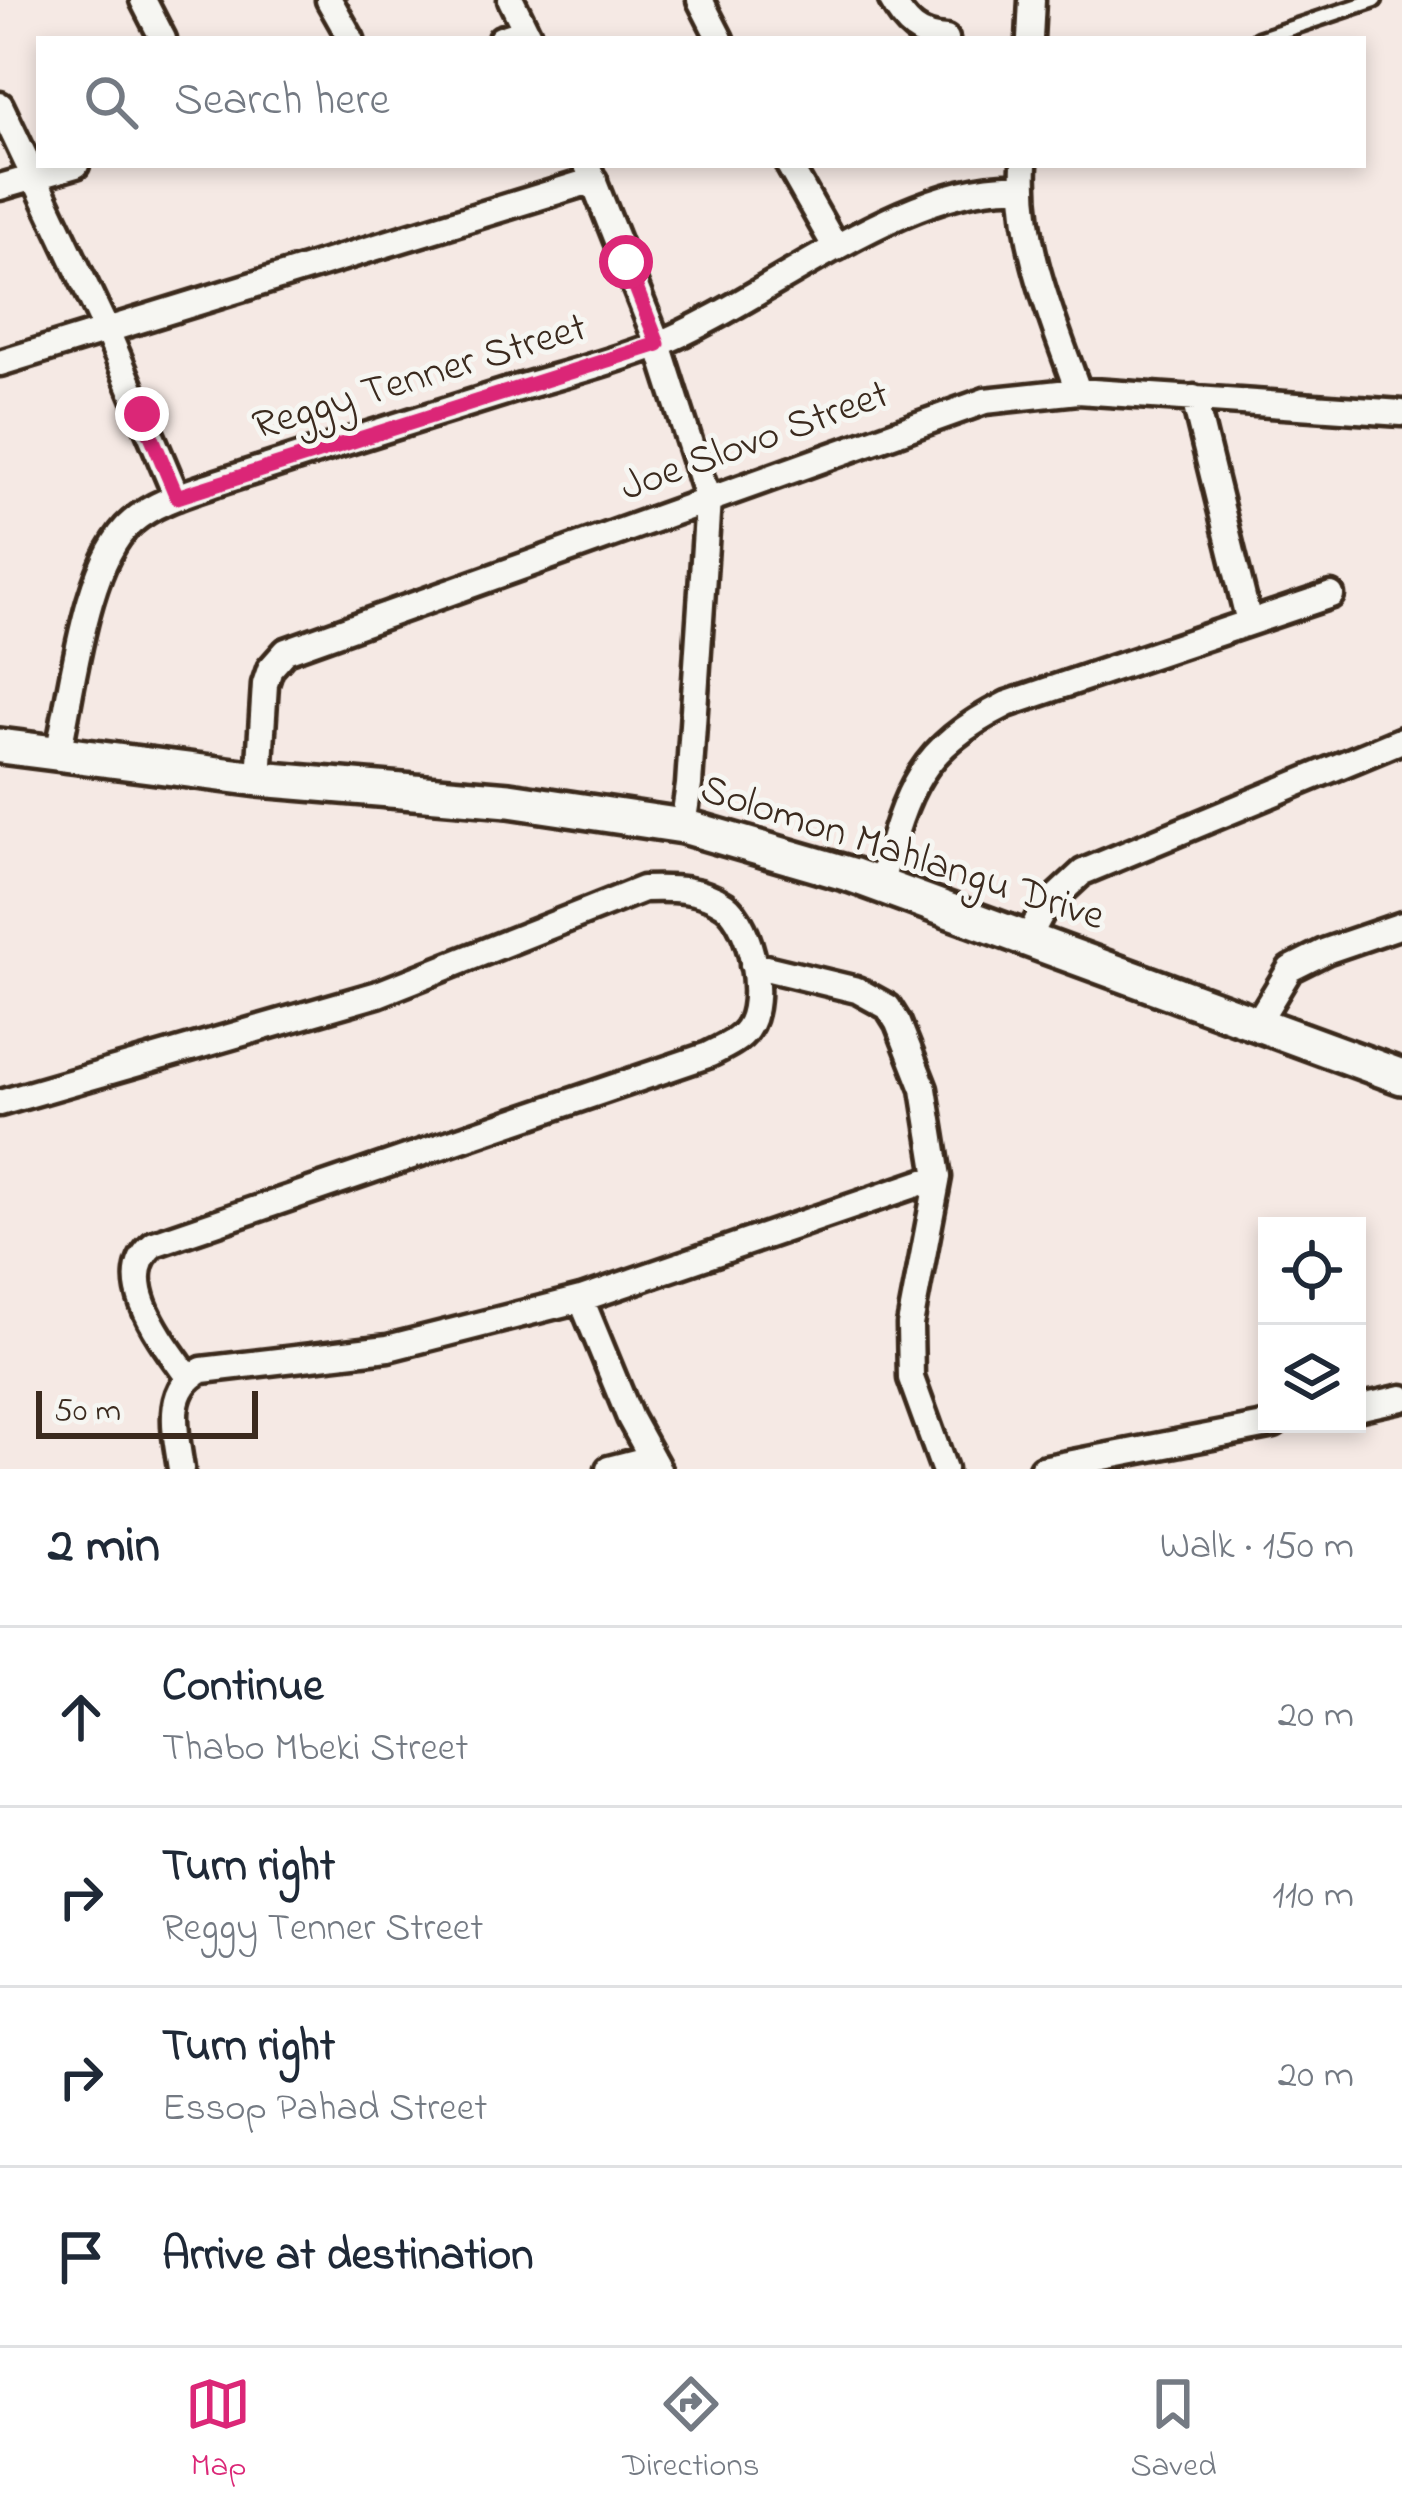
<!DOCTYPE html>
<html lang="en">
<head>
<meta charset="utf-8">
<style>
	:root { --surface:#fff; --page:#f6f6f7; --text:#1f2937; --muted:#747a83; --line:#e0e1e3; --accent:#db2777 }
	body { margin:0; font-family:"Indie Flower",sans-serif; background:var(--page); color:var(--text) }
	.controls { position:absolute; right:36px; bottom:36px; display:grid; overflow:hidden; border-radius:0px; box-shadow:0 6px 18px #0003 }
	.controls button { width:108px; height:108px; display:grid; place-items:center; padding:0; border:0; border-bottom:3px solid var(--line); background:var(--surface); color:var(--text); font:60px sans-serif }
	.scale { position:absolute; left:36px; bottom:30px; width:222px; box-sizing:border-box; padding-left:12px; border:6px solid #3b2a1e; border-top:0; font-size:33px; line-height:42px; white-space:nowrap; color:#3b2a1e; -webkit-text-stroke:9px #f6f6f2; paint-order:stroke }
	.stop { position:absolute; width:36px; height:36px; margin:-27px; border:9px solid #db2777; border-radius:50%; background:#fff }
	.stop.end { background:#db2777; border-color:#fff; box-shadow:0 3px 12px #0008 }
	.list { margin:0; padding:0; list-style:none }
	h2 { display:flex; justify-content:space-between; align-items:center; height:156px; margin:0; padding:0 48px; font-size:51px }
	h2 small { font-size:39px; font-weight:400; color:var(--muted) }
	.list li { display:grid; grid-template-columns:78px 1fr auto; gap:36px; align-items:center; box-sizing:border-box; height:180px; padding:0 48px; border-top:3px solid var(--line) }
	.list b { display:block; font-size:45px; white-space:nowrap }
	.list p { margin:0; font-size:39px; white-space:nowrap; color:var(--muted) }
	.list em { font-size:39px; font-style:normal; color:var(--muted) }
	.icon { flex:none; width:66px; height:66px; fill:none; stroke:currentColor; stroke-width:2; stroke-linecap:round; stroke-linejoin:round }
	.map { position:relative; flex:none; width:1402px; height:1469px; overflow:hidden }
	.search { position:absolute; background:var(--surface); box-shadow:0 6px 18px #0003; left:36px; right:36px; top:36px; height:132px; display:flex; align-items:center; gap:30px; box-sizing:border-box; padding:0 42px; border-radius:0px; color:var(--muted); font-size:45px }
	.sheet { height:876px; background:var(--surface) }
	nav { display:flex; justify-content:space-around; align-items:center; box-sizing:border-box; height:168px; border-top:3px solid var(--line); background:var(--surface); font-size:33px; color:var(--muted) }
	nav a { display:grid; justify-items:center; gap:6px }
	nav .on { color:var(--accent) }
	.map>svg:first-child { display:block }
</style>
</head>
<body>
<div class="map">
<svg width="1402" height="1469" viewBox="0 0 1402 1469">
	<rect width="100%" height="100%" fill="#f5e9e4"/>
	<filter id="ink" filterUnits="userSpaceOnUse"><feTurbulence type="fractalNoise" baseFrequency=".00833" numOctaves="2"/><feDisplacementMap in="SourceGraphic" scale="24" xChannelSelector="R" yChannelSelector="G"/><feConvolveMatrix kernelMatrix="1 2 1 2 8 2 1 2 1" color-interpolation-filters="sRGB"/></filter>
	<g filter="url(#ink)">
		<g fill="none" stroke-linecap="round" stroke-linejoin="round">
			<defs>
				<path id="lane" d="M1258,39l117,-39"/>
				<path id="street" d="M143,0l20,39
					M329,0l22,39
					M511,0l19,39
					M700,0l20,39
					M892,0c13,24 27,38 54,39
					M501,39l25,-8
					M1030,39l2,-39
					M0,105l107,226 70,166
					M587,165l71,179 50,156 -19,285 -6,41
					M789,165l47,83
					M1024,165c-4,80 28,152 54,226
					M0,187l76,-22
					M0,363l594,-183
					M1194,398l55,224
					M58,754c14,-61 27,-193 74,-232 23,-20 56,-29 85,-39 99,-32 199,-63 298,-94 47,-14 95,-26 141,-44 107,-42 249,-165 367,-158
					M259,779l6,-95 5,-15 16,-18 699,-250 93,-10 324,22
					M880,886c26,-93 35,-136 127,-182l324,-109
					M1027,940l17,-32 39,-36 319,-132
					M753,965l104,25 31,17 10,16 26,66 14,88 -28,148 1,53 33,91
					M1256,1025l34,-56 36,-18 76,-26
					M0,1103l378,-109 265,-105c29,-1 58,-1 82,16 27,20 42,96 22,124 -8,12 -25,19 -39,26l-554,189c-43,35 10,99 34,133
					M581,1299l49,119 28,51
					M1357,1408l45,-10
					M181,1469c-5,-35 -18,-80 21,-99l186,-22 193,-49 357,-122
					M609,1469l43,-11
					M1042,1469l232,-45"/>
				<path id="secondary" d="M0,746l259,33 250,21 174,26 169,49 550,202"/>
			</defs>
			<!-- lane casing -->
			<use href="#lane" stroke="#3b2a1e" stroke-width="21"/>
			<!-- street casing -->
			<use href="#street" stroke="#3b2a1e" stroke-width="33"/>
			<!-- secondary casing -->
			<use href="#secondary" stroke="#3b2a1e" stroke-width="42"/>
			<!-- lane -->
			<use href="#lane" stroke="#f6f6f2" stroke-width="12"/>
			<!-- street -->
			<use href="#street" stroke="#f6f6f2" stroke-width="24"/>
			<!-- secondary -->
			<use href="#secondary" stroke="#f6f6f2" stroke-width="33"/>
		</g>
	</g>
	<g fill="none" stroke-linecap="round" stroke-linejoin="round" filter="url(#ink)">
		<!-- route -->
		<path stroke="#db2777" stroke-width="15" d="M142,414l35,83 481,-153 -32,-82"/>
	</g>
	<g text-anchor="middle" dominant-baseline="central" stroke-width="10" stroke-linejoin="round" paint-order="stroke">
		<!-- street labels -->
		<g font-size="42" fill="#3b2a1e" stroke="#f6f6f2">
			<text transform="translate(420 378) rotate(-17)">Reggy Tenner Street</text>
			<text transform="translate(755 442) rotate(-20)">Joe Slovo Street</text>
			<text transform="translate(902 854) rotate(18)">Solomon Mahlangu Drive</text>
		</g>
	</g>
</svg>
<div class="controls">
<button><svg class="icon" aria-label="locate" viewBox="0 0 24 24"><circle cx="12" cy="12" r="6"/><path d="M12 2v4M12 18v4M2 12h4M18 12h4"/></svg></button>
<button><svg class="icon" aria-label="layers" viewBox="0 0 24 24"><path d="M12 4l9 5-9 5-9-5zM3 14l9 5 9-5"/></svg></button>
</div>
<div class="scale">50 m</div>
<div class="stop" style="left:626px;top:262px"></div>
<div class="stop end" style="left:142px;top:414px"></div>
<div class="search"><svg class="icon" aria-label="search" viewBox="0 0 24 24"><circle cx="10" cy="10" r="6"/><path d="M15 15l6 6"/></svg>Search here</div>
</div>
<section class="sheet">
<h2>2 min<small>Walk · 150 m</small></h2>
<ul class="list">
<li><svg class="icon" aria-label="ahead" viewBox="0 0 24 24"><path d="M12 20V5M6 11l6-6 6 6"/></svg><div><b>Continue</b><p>Thabo Mbeki Street</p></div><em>20 m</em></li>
<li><svg class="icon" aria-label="right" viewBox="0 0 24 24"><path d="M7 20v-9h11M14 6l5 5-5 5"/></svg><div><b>Turn right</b><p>Reggy Tenner Street</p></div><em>110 m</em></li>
<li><svg class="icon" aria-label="right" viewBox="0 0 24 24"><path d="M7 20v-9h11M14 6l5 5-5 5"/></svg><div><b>Turn right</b><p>Essop Pahad Street</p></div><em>20 m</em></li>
<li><svg class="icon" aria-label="arrive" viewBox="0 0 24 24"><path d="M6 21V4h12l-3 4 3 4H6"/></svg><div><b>Arrive at destination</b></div></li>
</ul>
</section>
<nav>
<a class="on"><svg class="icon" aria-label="map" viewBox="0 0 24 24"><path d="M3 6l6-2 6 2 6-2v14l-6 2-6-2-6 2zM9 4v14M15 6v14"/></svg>Map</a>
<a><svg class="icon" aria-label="directions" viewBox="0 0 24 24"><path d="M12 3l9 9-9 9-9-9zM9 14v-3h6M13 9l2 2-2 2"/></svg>Directions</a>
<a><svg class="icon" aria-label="saved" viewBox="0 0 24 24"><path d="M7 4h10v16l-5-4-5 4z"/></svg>Saved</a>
</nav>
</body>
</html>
